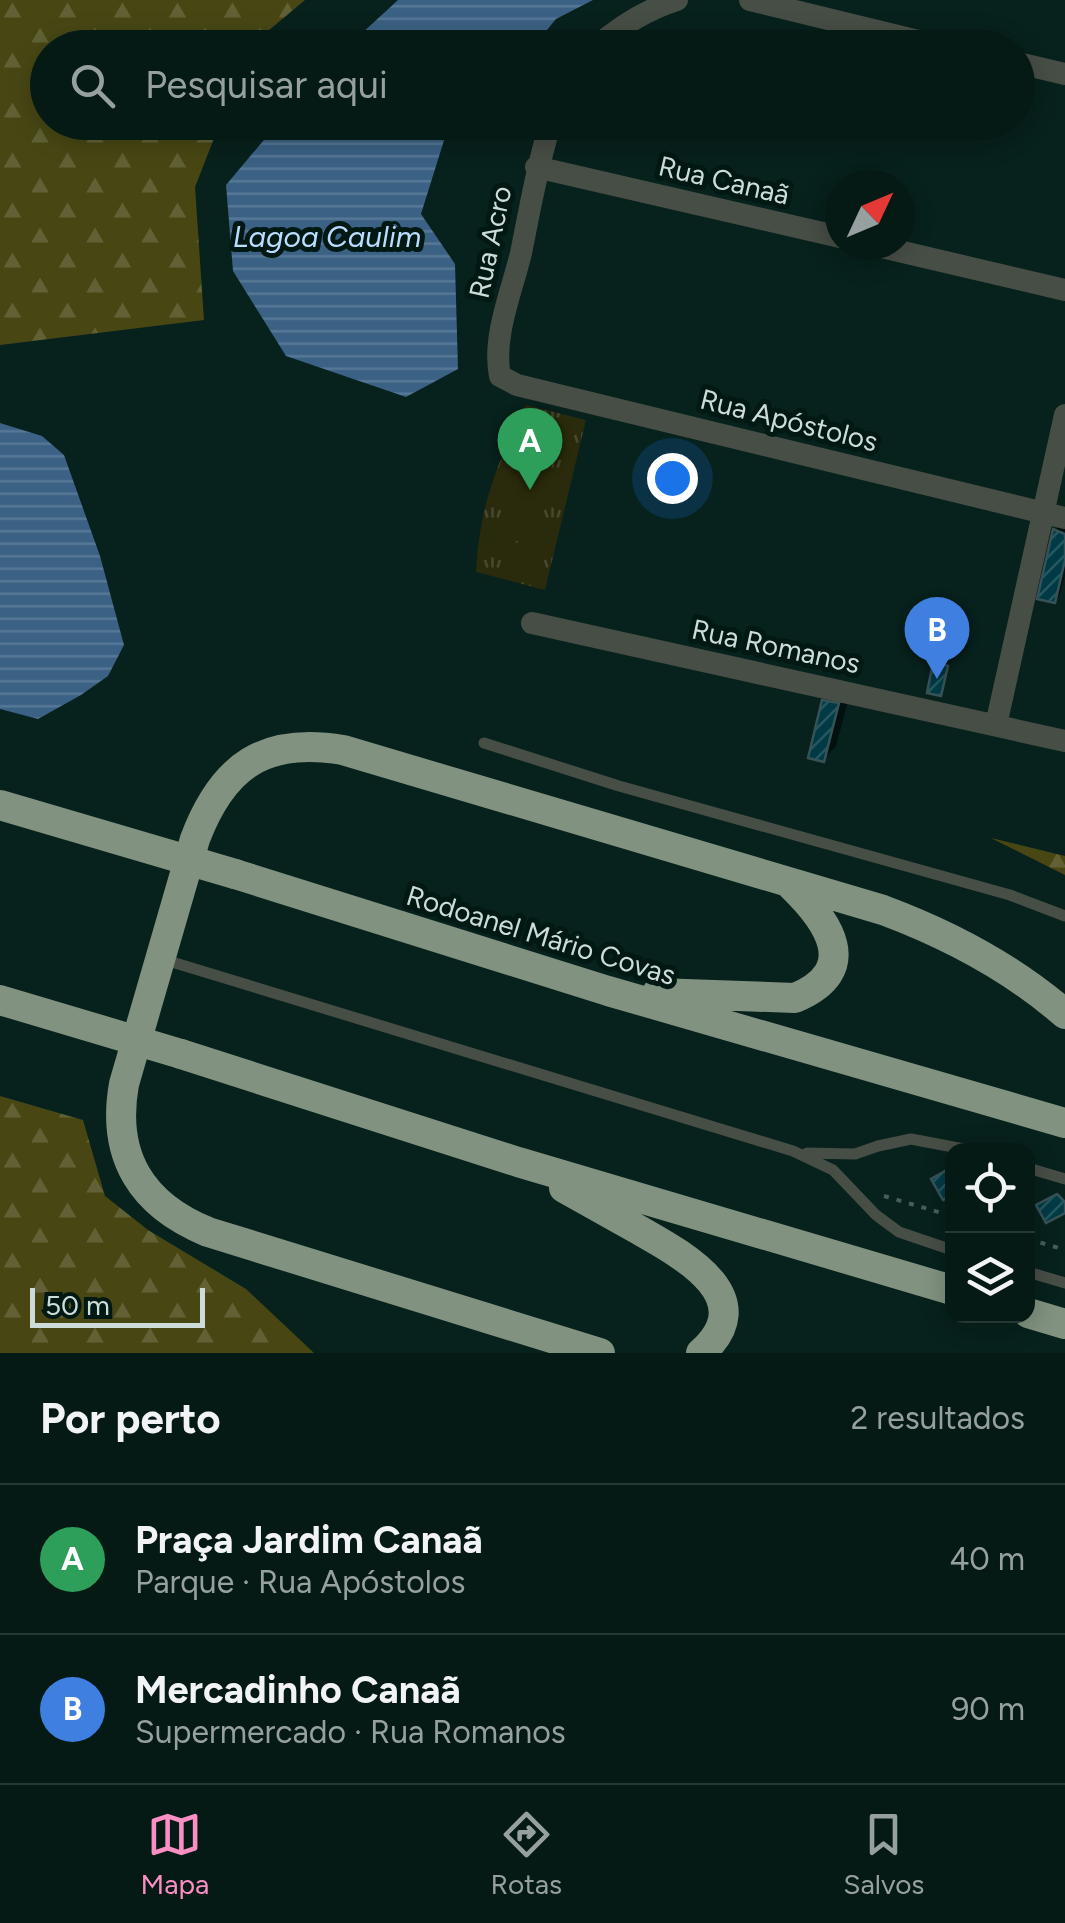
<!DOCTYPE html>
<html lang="pt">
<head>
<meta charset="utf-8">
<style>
	:root { --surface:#051915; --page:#0e221e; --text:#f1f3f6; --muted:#97a0a0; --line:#263834; --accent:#fb8fc3 }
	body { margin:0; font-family:Figtree,sans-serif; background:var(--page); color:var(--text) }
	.controls { position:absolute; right:30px; bottom:30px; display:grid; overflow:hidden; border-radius:20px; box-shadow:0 5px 25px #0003 }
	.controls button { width:90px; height:90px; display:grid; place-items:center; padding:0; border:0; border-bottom:2px solid var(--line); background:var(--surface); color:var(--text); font:50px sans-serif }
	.compass { position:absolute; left:825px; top:170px; width:90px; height:90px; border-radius:50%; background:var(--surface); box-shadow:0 5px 25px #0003; rotate:46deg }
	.scale { position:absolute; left:30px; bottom:25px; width:175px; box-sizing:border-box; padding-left:10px; border:5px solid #cddcd8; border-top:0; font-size:28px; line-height:35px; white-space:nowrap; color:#cddcd8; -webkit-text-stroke:8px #011813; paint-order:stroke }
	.you { position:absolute; left:672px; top:478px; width:35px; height:35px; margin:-25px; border:8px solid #fff; border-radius:50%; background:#1a73e8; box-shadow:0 0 0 15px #1a73e833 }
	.badge { display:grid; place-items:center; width:65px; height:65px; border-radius:50%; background:var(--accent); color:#fff; font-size:32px; font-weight:700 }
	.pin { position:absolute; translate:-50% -82px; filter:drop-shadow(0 2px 5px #0008) }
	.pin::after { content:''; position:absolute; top:52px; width:35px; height:30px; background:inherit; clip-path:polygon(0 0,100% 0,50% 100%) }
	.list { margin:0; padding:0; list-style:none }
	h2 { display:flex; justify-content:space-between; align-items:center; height:130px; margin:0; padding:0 40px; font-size:42px }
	h2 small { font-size:32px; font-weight:400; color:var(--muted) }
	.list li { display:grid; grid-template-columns:65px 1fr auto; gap:30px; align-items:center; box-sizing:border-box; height:150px; padding:0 40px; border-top:2px solid var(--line) }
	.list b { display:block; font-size:38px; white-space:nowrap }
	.list p { margin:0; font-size:32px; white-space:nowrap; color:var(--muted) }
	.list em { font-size:32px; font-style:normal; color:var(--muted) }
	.icon { flex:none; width:55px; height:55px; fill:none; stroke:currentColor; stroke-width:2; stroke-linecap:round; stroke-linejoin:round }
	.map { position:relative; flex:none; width:1065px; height:1353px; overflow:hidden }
	.search { position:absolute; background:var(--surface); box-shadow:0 5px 25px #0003; left:30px; right:30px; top:30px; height:110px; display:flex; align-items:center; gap:25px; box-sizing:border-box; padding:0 35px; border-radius:55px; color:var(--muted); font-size:38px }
	.sheet { height:430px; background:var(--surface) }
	nav { display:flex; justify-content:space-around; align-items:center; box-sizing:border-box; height:140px; border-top:2px solid var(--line); background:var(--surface); font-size:28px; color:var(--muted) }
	nav a { display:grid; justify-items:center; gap:5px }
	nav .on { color:var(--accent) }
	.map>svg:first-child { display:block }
</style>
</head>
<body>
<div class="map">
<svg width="1065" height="1353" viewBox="0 0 1065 1353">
	<defs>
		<pattern id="forest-firs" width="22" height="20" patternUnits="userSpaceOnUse" patternTransform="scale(2.5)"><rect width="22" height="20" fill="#484714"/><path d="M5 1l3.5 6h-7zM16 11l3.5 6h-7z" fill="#616135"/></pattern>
		<pattern id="park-tufts" width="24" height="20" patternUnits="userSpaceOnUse" patternTransform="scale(2.5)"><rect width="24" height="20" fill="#2a2a0c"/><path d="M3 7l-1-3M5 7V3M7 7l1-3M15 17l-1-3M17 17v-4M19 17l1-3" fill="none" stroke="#48482f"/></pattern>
		<pattern id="water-rules" width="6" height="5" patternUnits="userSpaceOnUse" patternTransform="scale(2.5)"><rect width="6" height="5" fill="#3b6184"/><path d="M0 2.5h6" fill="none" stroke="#567795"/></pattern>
		<pattern id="building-hatch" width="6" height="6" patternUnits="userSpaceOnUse" patternTransform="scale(2.5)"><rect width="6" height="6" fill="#003b45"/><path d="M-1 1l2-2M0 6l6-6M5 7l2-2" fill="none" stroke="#24575f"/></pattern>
	</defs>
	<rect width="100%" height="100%" fill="#07211c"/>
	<!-- forest -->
	<path fill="url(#forest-firs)" d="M0,0h305l-56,47 -201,1v74l172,1 -25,64 9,133 -204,25z
		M991,838l74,18v19z
		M0,1096l83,24 22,76 43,34 98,59 68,64h-314z"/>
	<!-- park -->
	<path fill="url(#park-tufts)" d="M526,405l60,15 -41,170 -69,-18c3,-63 21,-111 50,-167z"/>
	<!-- pitch -->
	<path fill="#2a2a0c" d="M520,452l33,9 -23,84 -32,-10z"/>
	<!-- water -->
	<path fill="url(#water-rules)" d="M398,0h195l-37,19 -23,28h-186z
		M279,122l180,1 -13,11 -25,80 34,50 3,105 -52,28 -120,-41 -53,-85 -7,-86z
		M0,423l42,13 22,19 36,101 24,89 -16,31 -27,19 -43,24 -38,-10z"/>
	<!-- shadow -->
	<path fill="#0007" d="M1061,524l4,2v49l-5,19 -6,7 1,-71z
		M837,688l14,2 -15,56 -13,14 1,-59z"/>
	<!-- building -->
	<path fill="url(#building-hatch)" stroke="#375257" stroke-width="2.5" d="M1053,529l12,5v26l-10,43 -18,-4z
		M933,662l15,4 -7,30 -14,-3z
		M822,700l17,3 -15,59 -16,-4z
		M952,1167v28l-9,5 -12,-21z
		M1057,1194l8,8v11l-19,10 -10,-18z"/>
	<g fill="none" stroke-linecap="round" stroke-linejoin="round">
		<!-- path -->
		<path stroke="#485e5a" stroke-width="4" stroke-dasharray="5 8" stroke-linecap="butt" d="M884,1196l68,20
			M1028,1239l31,9 6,-3"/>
		<!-- lane -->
		<path stroke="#474e46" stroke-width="11" d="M484,743l135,43 391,109 55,21
			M162,959l631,192 40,19 43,45 23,17 53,18
			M807,1153l48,1 23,-8 33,-7 58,11
			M1028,1168l37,11
			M1028,1272l37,11"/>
		<!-- street -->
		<path stroke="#474e46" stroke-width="22" d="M750,0l197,48
			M595,48c25,-22 50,-38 82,-48
			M1018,63l47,11
			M551,122c-14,44 -21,87 -30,131 -9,38 -29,84 -21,123l17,9 548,133
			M536,167l304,70
			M873,245l192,45
			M532,623l533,118
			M996,725l69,-310"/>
		<!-- highway -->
		<path stroke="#819280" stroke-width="30" d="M235,874l373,117 457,132
			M657,993l138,5c67,-28 34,-76 -3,-112
			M181,1054l337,108 434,128
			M564,1188c25,14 50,28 75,42 44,25 124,68 62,123
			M1028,1313l37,11
			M600,1353l-392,-121c-66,-27 -97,-75 -84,-148l71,-245c28,-74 70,-102 148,-89l540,160c67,25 128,57 182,104"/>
		<!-- highway-bridge -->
		<path stroke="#819280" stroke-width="30" d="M0,805l235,69
			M0,1000l181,54"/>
	</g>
	<g text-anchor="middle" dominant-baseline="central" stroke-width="10" stroke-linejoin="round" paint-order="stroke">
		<!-- street labels -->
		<g font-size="28" fill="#cddcd8" stroke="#011813">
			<text transform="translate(724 180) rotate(13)">Rua Canaã</text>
			<text transform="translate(490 242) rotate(-78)">Rua Acro</text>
			<text transform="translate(789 420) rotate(14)">Rua Apóstolos</text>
			<text transform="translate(776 646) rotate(12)">Rua Romanos</text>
			<text transform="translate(541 935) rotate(17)">Rodoanel Mário Covas</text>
		</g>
		<!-- water labels -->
		<g font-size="30" font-style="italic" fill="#b9ddff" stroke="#011813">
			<text x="327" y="236">Lagoa Caulim</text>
		</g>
	</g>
</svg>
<div class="controls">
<button><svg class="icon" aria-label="locate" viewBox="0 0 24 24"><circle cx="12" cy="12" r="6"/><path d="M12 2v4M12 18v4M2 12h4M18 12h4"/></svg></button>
<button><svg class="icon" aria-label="layers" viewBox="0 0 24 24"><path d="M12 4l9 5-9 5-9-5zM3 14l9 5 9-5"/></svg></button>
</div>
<svg class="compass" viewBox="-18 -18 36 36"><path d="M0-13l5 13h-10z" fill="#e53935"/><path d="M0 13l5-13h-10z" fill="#97a0a0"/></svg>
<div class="scale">50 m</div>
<div class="you"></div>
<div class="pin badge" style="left:530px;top:490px;background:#2e9e5b">A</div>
<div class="pin badge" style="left:937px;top:679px;background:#3f7fe0">B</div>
<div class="search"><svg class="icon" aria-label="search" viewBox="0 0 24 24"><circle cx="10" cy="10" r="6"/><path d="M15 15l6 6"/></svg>Pesquisar aqui</div>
</div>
<section class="sheet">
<h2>Por perto<small>2 resultados</small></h2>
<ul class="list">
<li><span class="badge" style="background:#2e9e5b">A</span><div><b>Praça Jardim Canaã</b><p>Parque · Rua Apóstolos</p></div><em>40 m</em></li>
<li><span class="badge" style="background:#3f7fe0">B</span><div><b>Mercadinho Canaã</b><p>Supermercado · Rua Romanos</p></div><em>90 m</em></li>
</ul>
</section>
<nav>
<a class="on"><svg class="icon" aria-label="map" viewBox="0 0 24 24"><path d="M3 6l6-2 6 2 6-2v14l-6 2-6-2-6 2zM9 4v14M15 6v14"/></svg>Mapa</a>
<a><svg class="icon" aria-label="directions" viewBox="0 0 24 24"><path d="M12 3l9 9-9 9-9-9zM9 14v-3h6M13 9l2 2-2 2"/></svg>Rotas</a>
<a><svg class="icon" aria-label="saved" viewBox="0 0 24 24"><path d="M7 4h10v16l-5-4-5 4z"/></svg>Salvos</a>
</nav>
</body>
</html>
